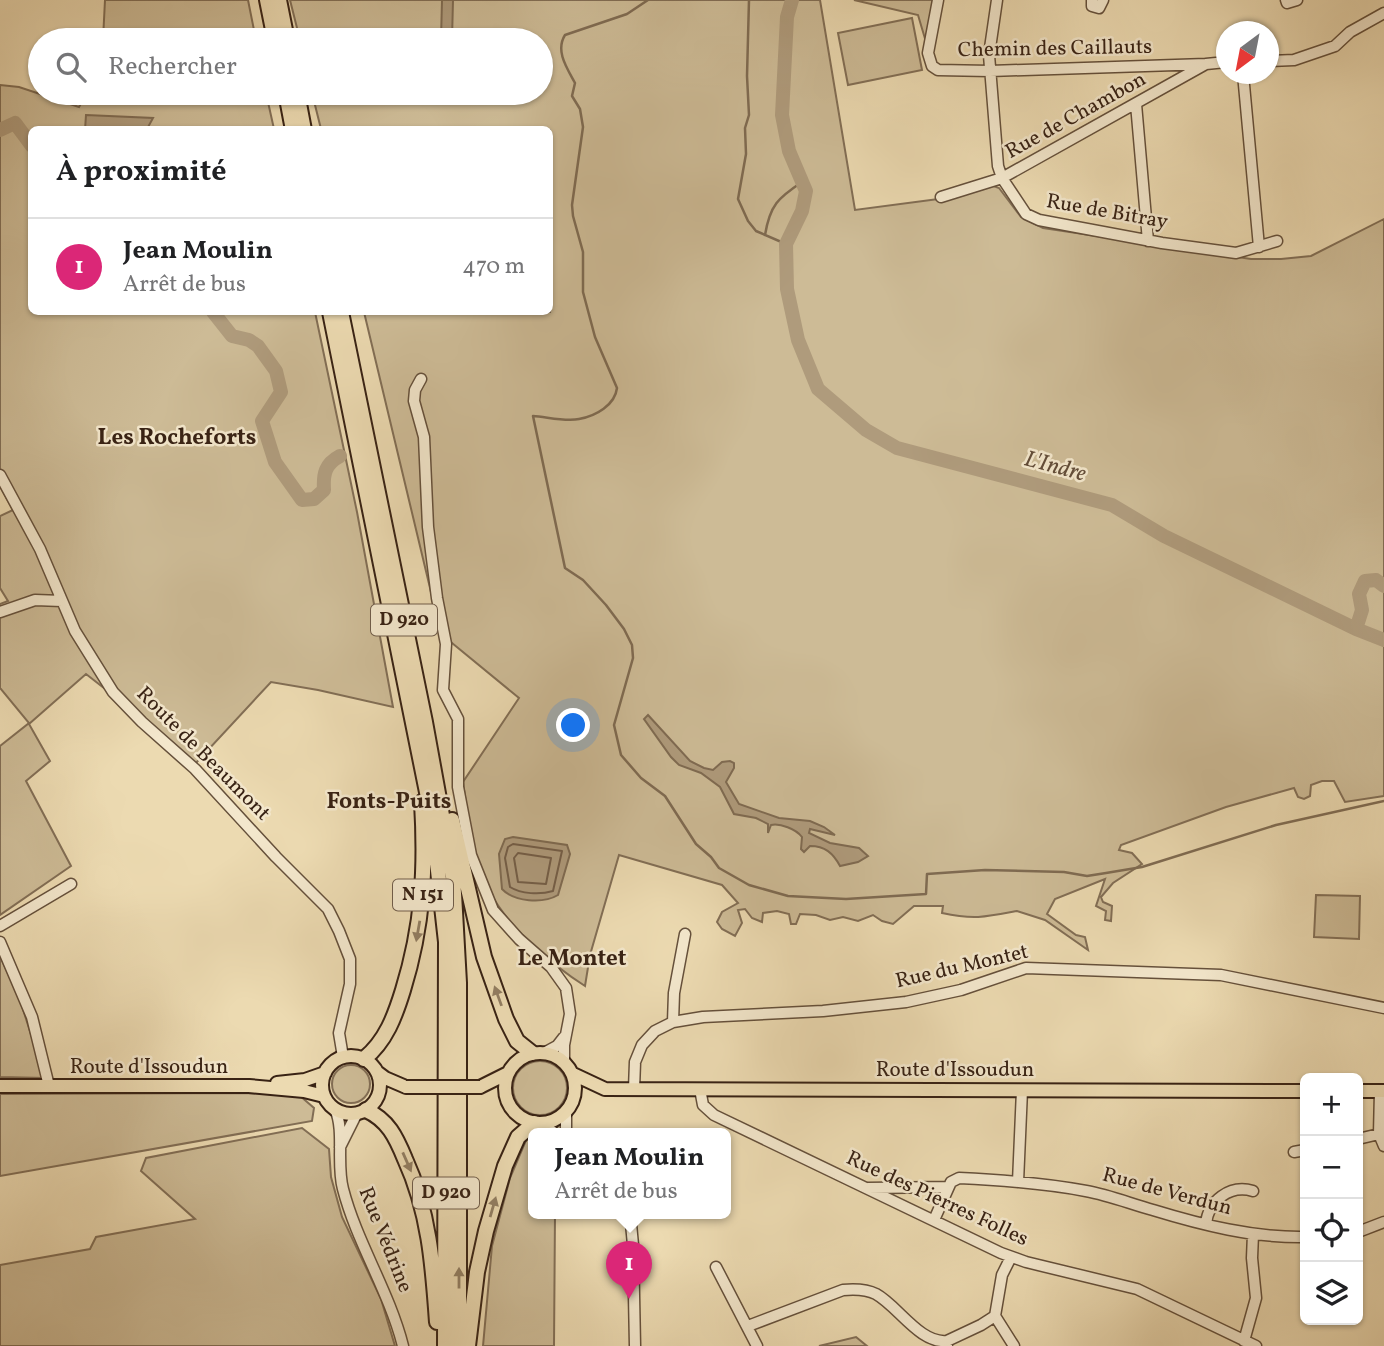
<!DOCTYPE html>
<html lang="fr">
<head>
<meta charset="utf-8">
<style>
	:root { --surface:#fff; --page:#f2f2f2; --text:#202124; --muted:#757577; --line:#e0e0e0; --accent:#db2777 }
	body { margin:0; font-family:Vollkorn,serif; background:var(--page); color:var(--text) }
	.controls { position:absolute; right:21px; bottom:21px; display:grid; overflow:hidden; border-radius:10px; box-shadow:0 2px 5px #0004 }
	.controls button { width:63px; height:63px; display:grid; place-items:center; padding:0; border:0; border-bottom:2px solid var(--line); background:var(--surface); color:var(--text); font:35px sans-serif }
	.compass { position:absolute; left:1216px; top:21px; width:63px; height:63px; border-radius:50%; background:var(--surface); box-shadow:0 2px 5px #0004; rotate:212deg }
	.you { position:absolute; left:574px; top:726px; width:24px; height:24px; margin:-18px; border:5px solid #fff; border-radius:50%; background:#1a73e8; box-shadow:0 0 0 10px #1a73e833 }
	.badge { display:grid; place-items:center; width:46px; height:46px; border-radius:50%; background:var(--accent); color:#fff; font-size:23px; font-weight:700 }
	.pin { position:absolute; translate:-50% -58px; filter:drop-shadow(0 2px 4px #0008) }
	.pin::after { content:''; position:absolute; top:37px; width:24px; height:21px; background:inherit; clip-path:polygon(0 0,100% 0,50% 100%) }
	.popup { position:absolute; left:528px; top:1128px; width:203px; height:91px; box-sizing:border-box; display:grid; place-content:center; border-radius:10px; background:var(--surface); filter:drop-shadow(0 2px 5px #0005); font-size:23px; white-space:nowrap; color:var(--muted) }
	.popup b { font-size:26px; color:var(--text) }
	.popup::after { content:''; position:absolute; left:50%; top:100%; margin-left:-14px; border:14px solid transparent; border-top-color:var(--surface) }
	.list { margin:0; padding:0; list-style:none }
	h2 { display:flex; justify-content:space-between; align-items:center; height:91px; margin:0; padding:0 28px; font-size:30px }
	h2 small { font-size:23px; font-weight:400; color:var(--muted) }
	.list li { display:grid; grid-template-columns:46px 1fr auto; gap:21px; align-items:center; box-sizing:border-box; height:98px; padding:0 28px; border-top:2px solid var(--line) }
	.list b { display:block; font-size:26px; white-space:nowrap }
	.list p { margin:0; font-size:23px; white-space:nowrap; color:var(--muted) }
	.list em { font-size:23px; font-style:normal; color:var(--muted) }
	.icon { flex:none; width:38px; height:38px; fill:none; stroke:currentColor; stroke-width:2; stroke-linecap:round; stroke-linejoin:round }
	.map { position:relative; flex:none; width:1384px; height:1346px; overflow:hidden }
	.search { position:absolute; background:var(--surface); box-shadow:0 2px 5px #0004; left:28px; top:28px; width:525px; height:77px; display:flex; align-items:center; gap:18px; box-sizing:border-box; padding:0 24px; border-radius:38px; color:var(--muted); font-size:26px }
	.panel { position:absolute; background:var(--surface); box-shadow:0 2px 5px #0004; left:28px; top:126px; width:525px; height:189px; border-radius:10px }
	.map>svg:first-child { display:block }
</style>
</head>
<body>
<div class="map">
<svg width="1384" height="1346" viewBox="0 0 1384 1346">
	<rect width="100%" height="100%" fill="#ecdab1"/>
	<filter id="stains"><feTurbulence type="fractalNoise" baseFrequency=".00286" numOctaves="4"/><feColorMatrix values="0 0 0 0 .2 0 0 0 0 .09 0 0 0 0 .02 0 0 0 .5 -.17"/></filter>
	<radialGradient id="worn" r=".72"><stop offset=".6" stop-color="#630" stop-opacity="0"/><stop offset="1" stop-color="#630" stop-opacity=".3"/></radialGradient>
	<!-- green -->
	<path fill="#cdbb96" stroke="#826e55" stroke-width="2" d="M105,0h143l8,40h-153z
		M290,0h530l35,210 91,-12 45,-13 8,3 22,29 22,11 208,31h30l30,-3 73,-37v577l-39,6 -11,-21h-12l-11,4 -1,11 -6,3 -6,-2 -4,-9 -68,19 -105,38 -2,5 13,3 10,11 -29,19 -12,14 2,5 9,4 -1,15 -6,-1 1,-9 -10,-5 9,-27 -50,20 -8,15 29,21 9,2 3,13 -43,-30 -28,-9c-31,6 -43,9 -75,2l1,-7h-29l-21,18 -11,-3 -9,-6 -15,6 -15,-4 -13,3 -14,-5 -16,-1 -4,10h-5l-2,-10 -12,-3 -14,2 -1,9 -10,-4 -7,-9 -7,1 4,13 -7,13 -13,-7 -5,-7 5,-10 16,-9 -16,-18 -103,-30 -29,100 -5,31c-33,-21 -77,-59 -95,-94 -17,-32 -22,-74 -27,-110l56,-84 -78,-64 -77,-322h186v-182l-229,-1 -9,-36h229v-53h-241z
		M854,0h80l-8,42 -8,-27z
		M912,18l10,52 -74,15 -10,-52z
		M0,85l19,2 60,20 8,-14h179l8,36 -242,1v182h283l42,200 36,195 -75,-17 -47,-8 -76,82 -49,-43 -60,-47 -57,50 21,37 -24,20 45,85 -71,49v-169l29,-23 -29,-35v-84l8,-3 -8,-13v-72l13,-6 -13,-24z
		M1316,895l44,1 -1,43 -45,-2z
		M0,956l19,41 26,81 -45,-1z
		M513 1088a27 27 0 1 1 54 0a27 27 0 1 1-54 0Z
		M332 1084a19 19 0 1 1 38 0a19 19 0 1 1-38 0Z
		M253,1093l46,2 15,13 -2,13 -312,55v-82z
		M302,1128l27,21 2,28 11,40 39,82 14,47h-395v-81l90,-16 6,-12 99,-18 -54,-48 5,-13z
		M533,1135v78h22l-1,133h-71l9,-100 18,-68 17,-40z
		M856,1337l11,9h-48z"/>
	<!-- water -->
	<path fill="#af9b7c" stroke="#7f6b52" stroke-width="2" d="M442,0h11l-1,40h-11z
		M86,115l67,3 -6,11 -62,1z
		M648,715l42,46 14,7 9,2 9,-8 8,-1 4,2v5l-8,14 13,22 40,14 31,3 14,6 11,8 -25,-6 -1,4 21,10 29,5 9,8 -10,6 -18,4c-7,-13 -15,-20 -30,-20l-6,6 -3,-3 1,-12c-6,-8 -22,-14 -31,-12l-3,8v-9l-12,-6 -22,-4 -14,-27 -19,-14 -22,-8 -8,-8 -27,-38z
		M513,837l54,8 3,9 -12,41c-15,9 -44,7 -56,-6l-3,-35 6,-15z"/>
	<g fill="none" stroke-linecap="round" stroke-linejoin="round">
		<!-- shore -->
		<path stroke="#745e48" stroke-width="2" d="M513,844l49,7 -9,40c-13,4 -32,3 -43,-4l-5,-29 3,-11z
			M518,853l33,5 -5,26 -28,-2 -4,-24z"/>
		<!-- stream -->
		<path stroke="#7f6b52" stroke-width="2.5" d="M648,0l-21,14 -62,21c-10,16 2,33 10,48l-3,13 8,13 3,18 -11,78 1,11 10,36v40l12,45 22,51c-2,17 -21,28 -38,31 -13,3 -32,-2 -46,-3l32,152 18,12 23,25 18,24 8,16 1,13 -19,67 7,30 20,23 24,18 31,48 15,13 8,11 30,17 39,11 58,3 80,-5 1,-20 58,-4 79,2 23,4 19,-3 36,-6 134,-42 108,-24
			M749,0l-2,76 2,39 -4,13 1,26 -8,45 10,22 8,10 30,13
			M765,235c5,-30 13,-37 37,-53"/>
		<!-- river -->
		<path stroke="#af9b7c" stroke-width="14" d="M792,0l-5,17 -5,98 7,36 17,40 -4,20 -16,33 1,45 11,51 20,49 48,41 31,18 215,57 52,31 192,93 28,11
			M0,130l15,-7 17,23
			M213,312l19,24 17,4 9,6 18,25 5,21 -19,29 13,41 27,38 12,-1 10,-9c-1,-16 1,-26 16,-34
			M1356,629l6,-19 -3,-16 6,-13 11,-1 8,6"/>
		<defs>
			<path id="minor" d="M938,0l-10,53 4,13 6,4 52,1 216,-7
				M997,0l-8,55 9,111 4,12 24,36 13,6 123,23 74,10 41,-12
				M1092,0v6l7,2 4,-8
				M1286,0l1,3 10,-3
				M1268,61l26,-1 41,-14 15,-14 34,-19
				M1243,74l16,173
				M1136,104l12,137
				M941,197l61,-19 204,-114 20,-2
				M421,379l-6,11 -1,11 10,36 4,90 9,71 9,46 -3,46 15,29v68l13,68 22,55 26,29 32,28 15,21 4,26 -6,31v17
				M0,475l40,74 35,82 38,61 29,30 53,47 81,88 52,52 11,22 11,28v25l-11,49 4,24
				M0,612l35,-12 27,1
				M0,926l71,-42
				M0,942l32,75 17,69
				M673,1022l1,-29 11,-59
				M544,1053l13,-7 7,-9
				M634,1089l1,-27 7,-17 13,-14 18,-9 30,-5 120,-6 83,-9 55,-12 65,-22 195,7 163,33
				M700,1089l3,16 11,10 287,138 25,9 111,27 119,57
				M1380,1091l-1,43 5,12
				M335,1109c10,22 1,55 8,80 14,54 46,102 60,157
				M542,1124l13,9
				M566,1133v-20
				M1358,1139l21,-5
				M340,1147l17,-34
				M1294,1152l11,-2
				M1018,1182l4,-92
				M868,1188l80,-1
				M630,1213l3,32 2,101
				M934,1220l17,-38 8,-4c42,2 85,5 127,13 23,4 45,13 67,19 49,15 101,28 152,27
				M1206,1224c2,-23 24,-40 47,-33
				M1358,1232l26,-10
				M716,1267l41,79
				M995,1316l19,30
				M748,1326l95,-36c11,-1 23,-1 33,4 22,12 44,50 71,47
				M1244,1341l12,-43 -4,-40 1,-24
				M947,1346v-5l34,-16 14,-9 7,-41 9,-18"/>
			<path id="major" d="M505 1088a35 35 0 1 1 70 0a35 35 0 1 1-70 0Z
				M322 1085a29 29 0 1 1 58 0a29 29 0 1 1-58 0Z
				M377,1072l8,6 21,9
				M573,1074l32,15 700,2
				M277,1083l28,-3 20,-7
				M0,1086h249l55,5 20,5
				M480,1087l28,-14
				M1358,1091h26"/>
			<path id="highway" d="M267,0l8,40
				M279,0l8,40
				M286,93l7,37
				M297,93l7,37
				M330,312l102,505 14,125 -1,404
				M341,312l84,410 28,154 6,107v363
				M452,820l32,137 22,62 11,22 15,12
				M364,1059c22,-18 31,-43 39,-69 20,-65 23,-121 19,-188
				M366,1110c22,10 30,27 39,49 24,52 28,106 32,163
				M468,1346l9,-74 9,-41 19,-65 13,-29 16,-14"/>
		</defs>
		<!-- minor casing -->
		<use href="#minor" stroke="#65503b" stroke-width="13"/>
		<!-- major casing -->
		<use href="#major" stroke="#382214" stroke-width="16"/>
		<!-- highway casing -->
		<use href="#highway" stroke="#382214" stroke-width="18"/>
		<!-- minor -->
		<use href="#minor" stroke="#f3e7cc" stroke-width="10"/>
		<!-- major -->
		<use href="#major" stroke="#ecdab1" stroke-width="12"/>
		<!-- highway -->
		<use href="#highway" stroke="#ecdab1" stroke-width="14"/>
		<defs>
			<path id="major-bridge" d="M406,1087h74"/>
		</defs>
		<!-- major-bridge casing -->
		<use href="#major-bridge" stroke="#382214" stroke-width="16" stroke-linecap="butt"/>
		<!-- major-bridge -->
		<use href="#major-bridge" stroke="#ecdab1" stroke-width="12"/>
	</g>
	<!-- one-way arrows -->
	<defs><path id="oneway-solid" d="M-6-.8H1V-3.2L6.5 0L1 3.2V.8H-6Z" transform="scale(1.75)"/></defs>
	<g fill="#927e62">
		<use href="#oneway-solid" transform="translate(418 931) rotate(100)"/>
		<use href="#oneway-solid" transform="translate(498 996) rotate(-110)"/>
		<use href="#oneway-solid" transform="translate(407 1162) rotate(66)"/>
		<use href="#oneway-solid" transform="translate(493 1207) rotate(-74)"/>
		<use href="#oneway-solid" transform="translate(459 1278) rotate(-90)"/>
	</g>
	<g text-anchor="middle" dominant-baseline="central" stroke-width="5" stroke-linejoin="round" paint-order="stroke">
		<!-- shield labels -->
		<g fill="#f3e7cc" stroke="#705d4b" stroke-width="2">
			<rect x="371" y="604.5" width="66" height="31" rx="5"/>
			<rect x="393" y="879.5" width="60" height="31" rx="5"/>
			<rect x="413" y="1177.5" width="66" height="31" rx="5"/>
		</g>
		<g font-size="19" font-weight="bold" fill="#382214">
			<text x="404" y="620">D 920</text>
			<text x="423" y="895">N 151</text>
			<text x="446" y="1193">D 920</text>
		</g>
		<!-- street labels -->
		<g font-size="21" fill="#382214" stroke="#f3e7cc">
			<text transform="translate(1055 49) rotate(-1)">Chemin des Caillauts</text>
			<text transform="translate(1076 116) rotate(-29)">Rue de Chambon</text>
			<text transform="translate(1107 212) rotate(10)">Rue de Bitray</text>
			<text transform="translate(203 754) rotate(45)">Route de Beaumont</text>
			<text transform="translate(962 967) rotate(-13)">Rue du Montet</text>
			<text x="149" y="1067">Route d'Issoudun</text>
			<text x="955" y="1070">Route d'Issoudun</text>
			<text transform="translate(1167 1192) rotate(15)">Rue de Verdun</text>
			<text transform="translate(937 1199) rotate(25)">Rue des Pierres Folles</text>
			<text transform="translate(385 1240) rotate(68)">Rue Védrine</text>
		</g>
		<!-- neighbourhood labels -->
		<g font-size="23" font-weight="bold" fill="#382214" stroke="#f3e7cc">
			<text x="177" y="438">Les Rocheforts</text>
			<text x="389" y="802">Fonts-Puits</text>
			<text x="572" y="959">Le Montet</text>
		</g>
		<!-- water labels -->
		<g font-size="23" font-style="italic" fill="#624c38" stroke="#f3e7cc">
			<text transform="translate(1055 467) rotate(15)">L'Indre</text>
		</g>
	</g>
	<rect width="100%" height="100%" filter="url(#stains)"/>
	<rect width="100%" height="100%" fill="url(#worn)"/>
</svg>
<div class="controls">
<button>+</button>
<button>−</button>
<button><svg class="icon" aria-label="locate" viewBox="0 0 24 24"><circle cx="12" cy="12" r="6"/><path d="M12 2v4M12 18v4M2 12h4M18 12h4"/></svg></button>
<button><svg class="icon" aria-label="layers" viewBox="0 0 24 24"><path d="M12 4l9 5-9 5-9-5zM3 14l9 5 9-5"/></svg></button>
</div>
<svg class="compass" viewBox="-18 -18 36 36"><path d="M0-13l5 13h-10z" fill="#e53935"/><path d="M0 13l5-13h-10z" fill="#757577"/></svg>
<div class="you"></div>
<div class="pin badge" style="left:629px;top:1299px">1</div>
<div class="popup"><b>Jean Moulin</b>Arrêt de bus</div>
<div class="search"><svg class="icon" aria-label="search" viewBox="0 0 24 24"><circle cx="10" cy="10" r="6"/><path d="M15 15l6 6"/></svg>Rechercher</div>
<section class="panel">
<h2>À proximité<small></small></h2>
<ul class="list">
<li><span class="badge">1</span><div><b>Jean Moulin</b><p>Arrêt de bus</p></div><em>470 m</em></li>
</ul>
</section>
</div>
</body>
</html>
